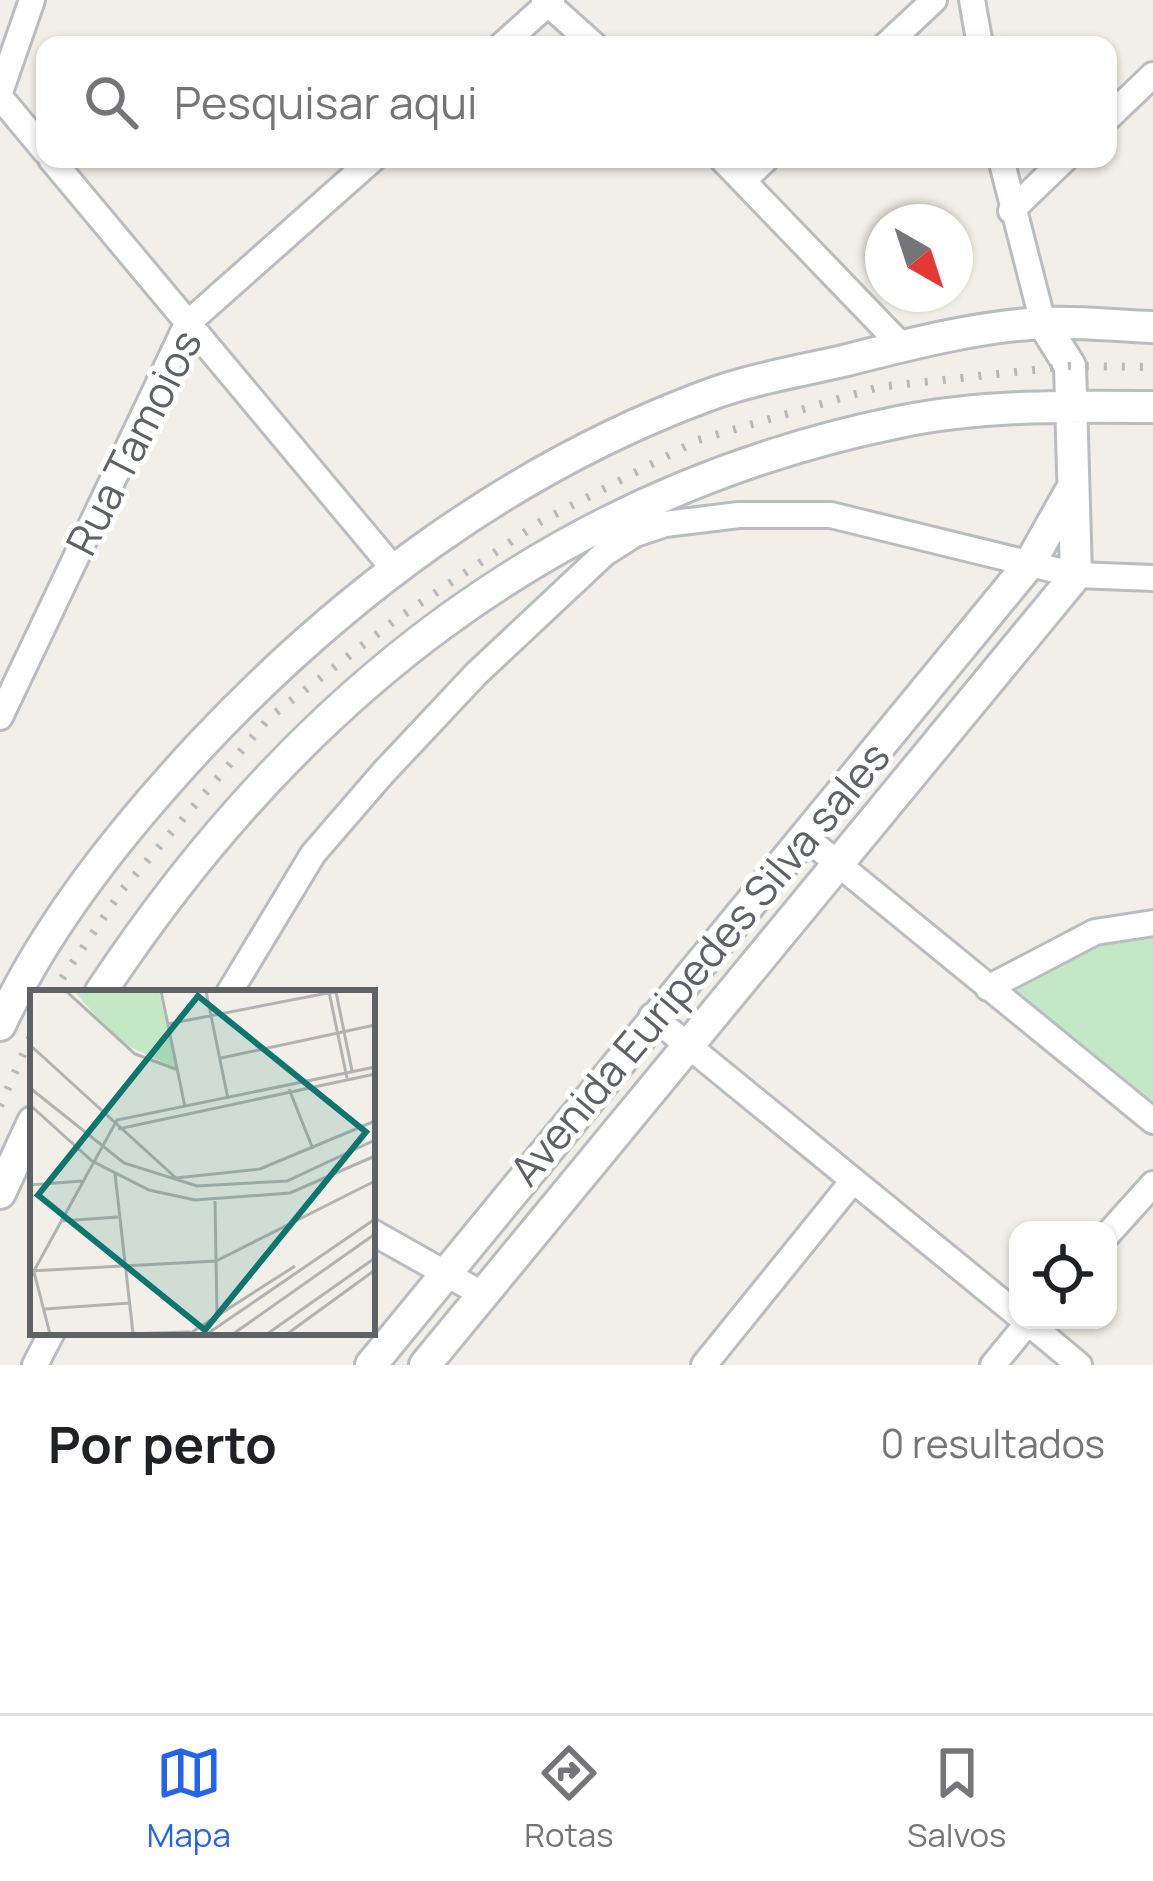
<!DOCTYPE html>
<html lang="pt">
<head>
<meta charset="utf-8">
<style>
	:root { --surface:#fff; --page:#f6f6f6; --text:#202124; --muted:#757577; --line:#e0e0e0; --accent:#2563eb }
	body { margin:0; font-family:Manrope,sans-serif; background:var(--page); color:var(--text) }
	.controls { position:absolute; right:36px; bottom:36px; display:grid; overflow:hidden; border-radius:24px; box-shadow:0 3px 9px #0004 }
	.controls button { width:108px; height:108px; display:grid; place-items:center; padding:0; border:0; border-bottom:3px solid var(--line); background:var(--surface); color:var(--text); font:60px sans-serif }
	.compass { position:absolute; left:865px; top:204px; width:108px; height:108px; border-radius:50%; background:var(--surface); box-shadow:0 3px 9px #0004; rotate:141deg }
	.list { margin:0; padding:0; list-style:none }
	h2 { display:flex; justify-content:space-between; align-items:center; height:156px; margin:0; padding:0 48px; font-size:51px }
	h2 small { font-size:39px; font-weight:400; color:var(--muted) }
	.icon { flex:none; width:66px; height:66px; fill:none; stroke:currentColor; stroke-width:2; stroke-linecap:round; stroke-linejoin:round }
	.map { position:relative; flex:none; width:1153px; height:1365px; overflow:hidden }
	.search { position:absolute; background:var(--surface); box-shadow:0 3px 9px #0004; left:36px; right:36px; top:36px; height:132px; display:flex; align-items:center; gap:30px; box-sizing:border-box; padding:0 42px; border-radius:24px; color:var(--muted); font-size:45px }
	.sheet { height:348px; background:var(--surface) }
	nav { display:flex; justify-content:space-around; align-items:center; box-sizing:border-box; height:168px; border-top:3px solid var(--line); background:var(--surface); font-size:33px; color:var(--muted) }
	nav a { display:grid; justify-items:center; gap:6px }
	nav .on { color:var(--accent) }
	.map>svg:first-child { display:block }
</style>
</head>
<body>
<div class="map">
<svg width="1153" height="1365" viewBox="0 0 1153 1365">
	<rect width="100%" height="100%" fill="#f1efe7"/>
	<!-- green -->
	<path fill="#c3e8c5" d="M1153,927v188l-156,-126 100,-52z"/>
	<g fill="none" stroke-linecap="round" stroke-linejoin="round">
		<defs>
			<path id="minor" d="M544,0l50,45
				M972,0l8,45
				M502,45l50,-45
				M886,45l48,-45
				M0,92l32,-92
				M0,97l45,54
				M1108,118l45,-43
				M51,159l342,409
				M722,159l180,187
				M1001,159l42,164
				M745,179l21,-20
				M1011,211l54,-52
				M0,717l187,-393 186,-165
				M804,836l349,285
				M988,988l107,-56 58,-9
				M229,993l84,-139 70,-81 93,-99 129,-121 30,-19 30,-10 74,-9h92l245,60 77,3
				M652,1016l366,299
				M372,1232l110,62
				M1108,1234l45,-50
				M1025,1320l54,45
				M35,1365l17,-33
				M704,1365l148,-183
				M993,1365l37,-45"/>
			<path id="tertiary" d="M100,993c193,-292 450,-500 799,-571 82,-17 171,-16 254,-15
				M0,1025c48,-103 124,-197 201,-280 141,-150 311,-277 505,-349 45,-17 95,-25 141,-36 63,-16 132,-34 197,-37 36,-2 73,3 109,4
				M0,1193l33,-71
				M371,1365l659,-802 40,-71
				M425,1365l651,-790 -6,-209 -27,-43"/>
		</defs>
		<!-- minor casing -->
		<use href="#minor" stroke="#b9bcc0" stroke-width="30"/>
		<!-- tertiary casing -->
		<use href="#tertiary" stroke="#b9bcc0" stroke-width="36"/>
		<!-- minor -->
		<use href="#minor" stroke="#fff" stroke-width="24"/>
		<!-- tertiary -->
		<use href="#tertiary" stroke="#fff" stroke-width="30"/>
		<!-- rail -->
		<path stroke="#b7b8b8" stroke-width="8" stroke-dasharray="3 15" stroke-linecap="butt" d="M52,993l71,-104 147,-172 124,-96 146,-99 158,-82 181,-53 191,-21 83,1
			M0,1106l33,-74"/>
	</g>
	<g text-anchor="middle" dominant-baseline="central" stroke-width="10" stroke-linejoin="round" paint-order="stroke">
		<!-- street labels -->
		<g font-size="42" fill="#5e6267" stroke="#fff">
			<text transform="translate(133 442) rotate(-63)">Rua Tamoios</text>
			<text transform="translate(699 963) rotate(-50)">Avenida Euripedes Silva sales</text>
		</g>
	</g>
	<!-- overview -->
	<g transform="translate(30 990)">
		<rect width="345" height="345" fill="#f1efe7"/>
		<path d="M44,1h85l18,78 -59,-28z" fill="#c3e8c5"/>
		<path fill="none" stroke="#b2b3b0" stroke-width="3" d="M36,1l69,63 43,16M131,1l24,116M176,1l22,108M299,2l18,86M306,2l16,79M138,34l170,-33M0,55l146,133 84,-9 115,-48M191,68l154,-33M0,98l94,75 73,23 90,-5 88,-41M259,99l24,60M0,115l62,56 57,29 46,10 95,-7 85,-37M88,139l257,-55M85,184l18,159M0,195l52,-4M185,211l2,114M31,231l57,-4M0,281l186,-10 159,-80M4,282l16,62M0,288l87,-158 258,-53M15,319l85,-6M94,344l66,-2M159,344l106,-68M177,344l168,-115M203,344l142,-100M237,344l108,-76M257,344l88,-64"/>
		<path fill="#0f766e" fill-opacity="0.15" stroke="#0f766e" stroke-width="6" d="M168,6l168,136 -161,198 -167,-135z"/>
		<rect width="345" height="345" fill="none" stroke="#5e6267" stroke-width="6"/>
	</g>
</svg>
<div class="controls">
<button><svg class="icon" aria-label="locate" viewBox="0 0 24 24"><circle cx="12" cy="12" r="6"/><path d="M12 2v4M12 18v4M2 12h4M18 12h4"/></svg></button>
</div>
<svg class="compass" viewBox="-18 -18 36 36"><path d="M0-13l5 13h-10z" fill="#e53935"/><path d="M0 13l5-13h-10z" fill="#757577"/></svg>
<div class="search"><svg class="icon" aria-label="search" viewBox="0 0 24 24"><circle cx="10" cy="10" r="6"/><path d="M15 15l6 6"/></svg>Pesquisar aqui</div>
</div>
<section class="sheet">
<h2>Por perto<small>0 resultados</small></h2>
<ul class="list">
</ul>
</section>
<nav>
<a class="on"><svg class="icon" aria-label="map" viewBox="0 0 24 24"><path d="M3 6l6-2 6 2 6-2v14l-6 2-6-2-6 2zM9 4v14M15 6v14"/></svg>Mapa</a>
<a><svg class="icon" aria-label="directions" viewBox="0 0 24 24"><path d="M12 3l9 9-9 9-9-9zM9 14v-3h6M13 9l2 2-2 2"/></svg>Rotas</a>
<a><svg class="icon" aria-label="saved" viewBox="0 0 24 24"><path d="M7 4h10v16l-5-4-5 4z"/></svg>Salvos</a>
</nav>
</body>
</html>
